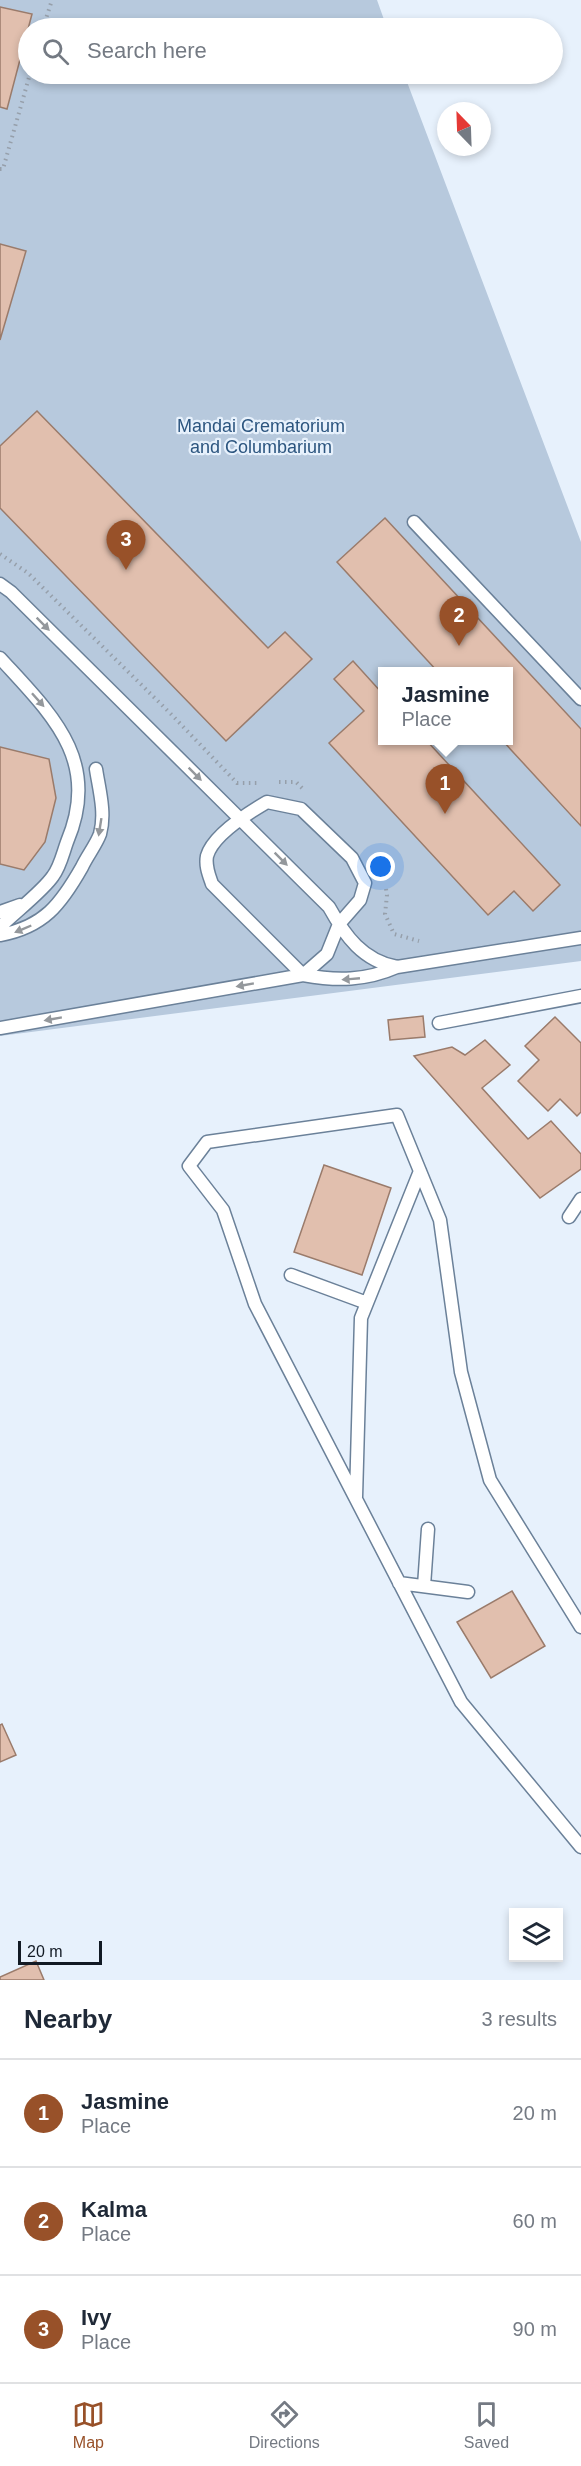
<!DOCTYPE html>
<html lang="en">
<head>
<meta charset="utf-8">
<style>
	:root { --surface:#fff; --page:#f2f2f3; --text:#1f2937; --muted:#747a83; --line:#e0e1e3; --accent:#985129 }
	body { margin:0; font-family:Arial,sans-serif; background:var(--page); color:var(--text) }
	.controls { position:absolute; right:18px; bottom:18px; display:grid; overflow:hidden; border-radius:0px; box-shadow:0 3px 9px #0003 }
	.controls button { width:54px; height:54px; display:grid; place-items:center; padding:0; border:0; border-bottom:2px solid var(--line); background:var(--surface); color:var(--text); font:30px sans-serif }
	.compass { position:absolute; left:437px; top:102px; width:54px; height:54px; border-radius:50%; background:var(--surface); box-shadow:0 3px 9px #0003; rotate:337deg }
	.scale { position:absolute; left:18px; bottom:15px; width:84px; box-sizing:border-box; padding-left:6px; border:3px solid #121a24; border-top:0; font-size:16px; line-height:21px; white-space:nowrap; color:#121a24; -webkit-text-stroke:4px #e7f1fc; paint-order:stroke }
	.you { position:absolute; left:381px; top:867px; width:21px; height:21px; margin:-15px; border:4px solid #fff; border-radius:50%; background:#1a73e8; box-shadow:0 0 0 9px #1a73e833 }
	.badge { display:grid; place-items:center; width:39px; height:39px; border-radius:50%; background:var(--accent); color:#fff; font-size:20px; font-weight:700 }
	.pin { position:absolute; translate:-50% -50px; filter:drop-shadow(0 2px 3px #0008) }
	.pin::after { content:''; position:absolute; top:32px; width:21px; height:18px; background:inherit; clip-path:polygon(0 0,100% 0,50% 100%) }
	.popup { position:absolute; left:378px; top:667px; width:135px; height:78px; box-sizing:border-box; display:grid; place-content:center; border-radius:0px; background:var(--surface); filter:drop-shadow(0 2px 4px #0005); font-size:20px; white-space:nowrap; color:var(--muted) }
	.popup b { font-size:22px; color:var(--text) }
	.popup::after { content:''; position:absolute; left:50%; top:100%; margin-left:-12px; border:12px solid transparent; border-top-color:var(--surface) }
	.list { margin:0; padding:0; list-style:none }
	h2 { display:flex; justify-content:space-between; align-items:center; height:78px; margin:0; padding:0 24px; font-size:26px }
	h2 small { font-size:20px; font-weight:400; color:var(--muted) }
	.list li { display:grid; grid-template-columns:39px 1fr auto; gap:18px; align-items:center; box-sizing:border-box; height:108px; padding:0 24px; border-top:2px solid var(--line) }
	.list b { display:block; font-size:22px; white-space:nowrap }
	.list p { margin:0; font-size:20px; white-space:nowrap; color:var(--muted) }
	.list em { font-size:20px; font-style:normal; color:var(--muted) }
	.icon { flex:none; width:33px; height:33px; fill:none; stroke:currentColor; stroke-width:2; stroke-linecap:round; stroke-linejoin:round }
	.map { position:relative; flex:none; width:581px; height:1980px; overflow:hidden }
	.search { position:absolute; background:var(--surface); box-shadow:0 3px 9px #0003; left:18px; right:18px; top:18px; height:66px; display:flex; align-items:center; gap:15px; box-sizing:border-box; padding:0 21px; border-radius:33px; color:var(--muted); font-size:22px }
	.sheet { height:402px; background:var(--surface) }
	nav { display:flex; justify-content:space-around; align-items:center; box-sizing:border-box; height:84px; border-top:2px solid var(--line); background:var(--surface); font-size:16px; color:var(--muted) }
	nav a { display:grid; justify-items:center; gap:3px }
	nav .on { color:var(--accent) }
	.map>svg:first-child { display:block }
</style>
</head>
<body>
<div class="map">
<svg width="581" height="1980" viewBox="0 0 581 1980">
	<rect width="100%" height="100%" fill="#e7f1fc"/>
	<!-- green -->
	<path fill="#b7c9dd" fill-rule="evenodd" d="M0,0h377l10,28h-359v46h376l177,468v419l-581,75zM382,672h126v68h-126z"/>
	<!-- building -->
	<path fill="#e1bfae" stroke="#9a7b6b" stroke-width="1.5" d="M0,7l32,7 -25,95 -7,-2z
		M0,244l26,7 -26,89z
		M37,411l231,237 17,-16 27,27 -86,82 -226,-233v-62z
		M385,518l196,211v97l-79,-86h6v-68h-70l-101,-110z
		M353,661l29,32v47h44l134,145 -27,26 -19,-20 -26,24 -159,-172 35,-32 -30,-32z
		M0,747l49,12 7,39 -11,44 -21,28 -24,-6z
		M423,1016l2,21 -35,3 -2,-20z
		M555,1017l26,26v69l-4,4 -17,-17 -12,12 -30,-30 21,-21 -14,-14z
		M485,1040l25,25 -28,23 46,51 23,-18 30,33v15l-41,29 -126,-142 38,-9 13,8z
		M324,1165l67,23 -29,87 -68,-23z
		M512,1591l33,55 -54,32 -34,-56z
		M2,1724l14,31 -16,7v-37z
		M36,1961l8,19h-44v-3z"/>
	<g fill="none" stroke-linecap="round" stroke-linejoin="round">
		<defs>
			<path id="lane" d="M414,522l167,177
				M0,584l11,8 318,315c16,29 34,54 68,60
				M0,658c51,56 102,102 67,184 -4,11 -7,25 -14,34 -10,15 -39,37 -53,51
				M267,802l34,7 51,49 13,25 -5,17 -21,24 -12,30 -24,21 -91,-91c-3,-9 -7,-18 -5,-28 6,-21 43,-44 60,-54z
				M0,912l20,-7
				M0,935c44,-8 61,-31 82,-68 5,-11 14,-22 18,-33 6,-21 -1,-45 -4,-65
				M439,1023l142,-27
				M0,1028l303,-53c34,6 62,6 94,-8l184,-29
				M569,1217l12,-18
				M291,1275l76,28
				M356,1497l5,-179 59,-147
				M399,1583l69,9
				M424,1586l4,-57
				M581,1627l-91,-147 -29,-108 -21,-152 -43,-105 -190,27 -18,24 34,44 32,94 206,398 120,145"/>
		</defs>
		<!-- lane casing -->
		<use href="#lane" stroke="#6b8199" stroke-width="15"/>
		<!-- path -->
		<path stroke="#969faa" stroke-width="4" stroke-dasharray="1.5 4.5" stroke-linecap="butt" d="M43,28l9,-28
			M0,169h3l27,-95
			M0,554l28,19 142,140 67,70h23
			M279,782h17l6,6
			M386,889l1,6 -2,19 9,20 25,7"/>
		<!-- lane -->
		<use href="#lane" stroke="#fff" stroke-width="12"/>
	</g>
	<!-- one-way arrows -->
	<defs><path id="oneway-solid" d="M-6-.8H1V-3.2L6.5 0L1 3.2V.8H-6Z" transform="scale(1.5)"/></defs>
	<g fill="#94989c">
		<use href="#oneway-solid" transform="translate(43 624) rotate(45)"/>
		<use href="#oneway-solid" transform="translate(38 700) rotate(48)"/>
		<use href="#oneway-solid" transform="translate(195 774) rotate(45)"/>
		<use href="#oneway-solid" transform="translate(100 827) rotate(99)"/>
		<use href="#oneway-solid" transform="translate(281 859) rotate(45)"/>
		<use href="#oneway-solid" transform="translate(23 929) rotate(157)"/>
		<use href="#oneway-solid" transform="translate(351 979) rotate(175)"/>
		<use href="#oneway-solid" transform="translate(245 985) rotate(170)"/>
		<use href="#oneway-solid" transform="translate(53 1019) rotate(170)"/>
	</g>
	<g text-anchor="middle" dominant-baseline="central" stroke-width="4.5" stroke-linejoin="round" paint-order="stroke">
		<!-- park labels -->
		<g font-size="18" fill="#2c557f" stroke="#e7f1fc">
			<text x="261" y="426">Mandai Crematorium<tspan x="261" dy="21">and Columbarium</tspan></text>
		</g>
	</g>
</svg>
<div class="controls">
<button><svg class="icon" aria-label="layers" viewBox="0 0 24 24"><path d="M12 4l9 5-9 5-9-5zM3 14l9 5 9-5"/></svg></button>
</div>
<svg class="compass" viewBox="-18 -18 36 36"><path d="M0-13l5 13h-10z" fill="#e53935"/><path d="M0 13l5-13h-10z" fill="#747a83"/></svg>
<div class="scale">20 m</div>
<div class="you"></div>
<div class="pin badge" style="left:445px;top:814px">1</div>
<div class="popup"><b>Jasmine</b>Place</div>
<div class="pin badge" style="left:459px;top:646px">2</div>
<div class="pin badge" style="left:126px;top:570px">3</div>
<div class="search"><svg class="icon" aria-label="search" viewBox="0 0 24 24"><circle cx="10" cy="10" r="6"/><path d="M15 15l6 6"/></svg>Search here</div>
</div>
<section class="sheet">
<h2>Nearby<small>3 results</small></h2>
<ul class="list">
<li><span class="badge">1</span><div><b>Jasmine</b><p>Place</p></div><em>20 m</em></li>
<li><span class="badge">2</span><div><b>Kalma</b><p>Place</p></div><em>60 m</em></li>
<li><span class="badge">3</span><div><b>Ivy</b><p>Place</p></div><em>90 m</em></li>
</ul>
</section>
<nav>
<a class="on"><svg class="icon" aria-label="map" viewBox="0 0 24 24"><path d="M3 6l6-2 6 2 6-2v14l-6 2-6-2-6 2zM9 4v14M15 6v14"/></svg>Map</a>
<a><svg class="icon" aria-label="directions" viewBox="0 0 24 24"><path d="M12 3l9 9-9 9-9-9zM9 14v-3h6M13 9l2 2-2 2"/></svg>Directions</a>
<a><svg class="icon" aria-label="saved" viewBox="0 0 24 24"><path d="M7 4h10v16l-5-4-5 4z"/></svg>Saved</a>
</nav>
</body>
</html>
